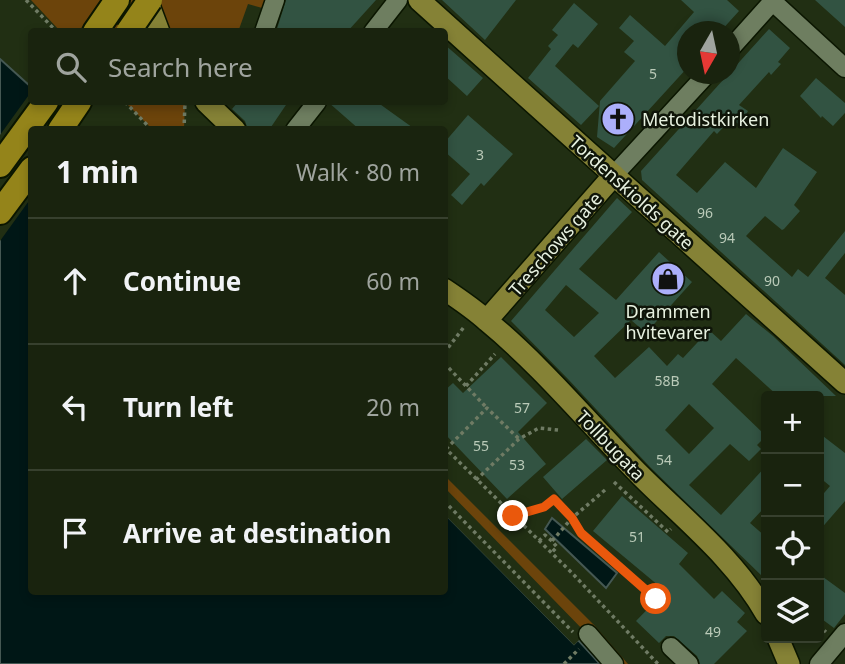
<!DOCTYPE html>
<html lang="en">
<head>
<meta charset="utf-8">
<style>
	:root { --surface:#19230e; --page:#222b17; --text:#f1f3f6; --muted:#9fa49e; --line:#37402e }
	body { margin:0; font-family:"Noto Sans",sans-serif; background:var(--page); color:var(--text) }
	.controls { position:absolute; right:21px; bottom:21px; display:grid; overflow:hidden; border-radius:7px; box-shadow:0 4px 10px #0003 }
	.controls button { width:63px; height:63px; display:grid; place-items:center; padding:0; border:0; border-bottom:2px solid var(--line); background:var(--surface); color:var(--text); font:35px sans-serif }
	.compass { position:absolute; left:677px; top:21px; width:63px; height:63px; border-radius:50%; background:var(--surface); box-shadow:0 4px 10px #0003; rotate:189deg }
	.stop { position:absolute; width:21px; height:21px; margin:-16px; border:5px solid #ea580c; border-radius:50%; background:#fff }
	.stop.end { background:#ea580c; border-color:#fff; box-shadow:0 2px 7px #0008 }
	.list { margin:0; padding:0; list-style:none }
	h2 { display:flex; justify-content:space-between; align-items:center; height:91px; margin:0; padding:0 28px; font-size:30px }
	h2 small { font-size:23px; font-weight:400; color:var(--muted) }
	.list li { display:grid; grid-template-columns:46px 1fr auto; gap:21px; align-items:center; box-sizing:border-box; height:126px; padding:0 28px; border-top:2px solid var(--line) }
	.list b { display:block; font-size:26px; white-space:nowrap }
	.list em { font-size:23px; font-style:normal; color:var(--muted) }
	.icon { flex:none; width:38px; height:38px; fill:none; stroke:currentColor; stroke-width:2; stroke-linecap:round; stroke-linejoin:round }
	.map { position:relative; flex:none; width:845px; height:664px; overflow:hidden }
	.search { position:absolute; background:var(--surface); box-shadow:0 4px 10px #0003; left:28px; top:28px; width:420px; height:77px; display:flex; align-items:center; gap:18px; box-sizing:border-box; padding:0 24px; border-radius:7px; color:var(--muted); font-size:26px }
	.panel { position:absolute; background:var(--surface); box-shadow:0 4px 10px #0003; left:28px; top:126px; width:420px; height:469px; border-radius:7px }
	.map>svg:first-child { display:block }
</style>
</head>
<body>
<div class="map">
<svg width="845" height="664" viewBox="0 0 845 664">
	<rect width="100%" height="100%" fill="#212f13"/>
	<!-- green -->
	<path fill="#6c440b" d="M31,0h107l14,31h-92z
		M155,0h113l-2,9 -18,-5 -10,28 -69,-1z
		M125,102h60l-1,27h-32z
		M444,475l151,151 33,38h-23l-18,-30 -142,-146z"/>
	<!-- water -->
	<path fill="#001716" stroke="#455853" stroke-width="2" d="M0,59l31,28 1,505h412l1,-78 129,130 4,-4 22,24h-600z
		M552,518l65,55 -11,15 -61,-59z"/>
	<!-- pier -->
	<path fill="#212f13" d="M31,92l1,10h18l26,28h-44l-1,68 -31,43v-106z
		M444,510l130,130 3,-3 4,1 -7,7 -130,-131z"/>
	<!-- building -->
	<path fill="#325342" fill-rule="evenodd" d="M286,0h90l-29,32h-71z
		M442,0h74l-31,40z
		M681,0h46l12,11 -19,21h-32v35l-74,81 -17,-11 3,-36 35,-40 -11,-9 10,-11 -15,-13 11,-13 35,31 29,-34z
		M815,0h30v27z
		M574,3l24,21 -20,24 -5,-4 -18,22 44,40 -18,19 -53,-47 23,-29 -3,-3 10,-11 -6,-5z
		M769,29l21,19 -12,14 3,2 -10,11 -2,-3 -30,33 9,6 -8,14 -9,-6 -14,15 -3,-3 -38,44 21,18 28,-31 31,26 27,-40 34,24 -23,33 6,6 -16,18 -2,1 -17,-14 -19,20 46,41 6,-8 10,8 37,-46v22l-20,25 20,17v70l-203,-185 -1,-9z
		M444,44l39,34 -16,18 -23,-21z
		M816,78l29,25v10l-12,13 -11,-10 -1,2 -21,-22z
		M238,102h50l-19,28h-21l-3,-9 -13,-12z
		M328,102h49l39,28h-56z
		M468,115l45,39 -29,32 -3,-3 -19,22 -11,-10 19,-21 -26,-23v-8z
		M617,198l15,14 -53,57 37,31 43,-48 33,30 -46,51 -15,-13 -37,36 21,22 34,-31 18,19 11,-12 5,4 26,-28 12,11 25,-27 27,22 63,60h-58l-42,-38 -24,26 54,52 -9,9 4,4 -12,12 -19,-17 -41,41 32,30 45,-49v40l-16,17 16,14v43l-116,-113 -82,-88 -57,-58zM566,285l33,28 -25,24 -29,-27zM689,404l25,24 -25,26 -24,-24z
		M501,357l46,46 -29,29 28,32 -39,35 -63,-66v-42l9,-8 10,10z
		M819,433l26,20v48l-26,30v-32l11,-13 -11,-9z
		M586,439l21,21 -45,39 -19,-22z
		M622,496l66,57 -9,11 35,35 8,-8 23,22 -8,9 10,9 -33,33h-14l-3,-8 -23,-20h-8l-7,7 -23,-22 29,-30 -72,-60z
		M819,574l26,19v21l-11,14 -15,-11z"/>
	<g fill="none" stroke-linecap="round" stroke-linejoin="round">
		<defs>
			<path id="minor" d="M771,0l74,68
				M264,32l11,-32
				M373,32l25,-32
				M730,49l44,-49
				M295,130l22,-28
				M614,175l93,-101
				M588,634l26,30
				M671,647l18,17
				M819,664l26,-31"/>
			<path id="major" d="M147,0l12,32
				M419,0l426,383
				M206,102l29,28
				M444,289c15,10 30,20 43,32 56,46 103,104 154,155 43,43 95,84 125,138
				M487,320l127,-145
				M778,638l11,26"/>
			<path id="highway" d="M95,32l22,-32
				M60,130l19,-28
				M0,165l46,-63
				M0,212l32,-43"/>
		</defs>
		<!-- minor casing -->
		<use href="#minor" stroke="#0b1600" stroke-width="21"/>
		<!-- major casing -->
		<use href="#major" stroke="#0b1600" stroke-width="24"/>
		<!-- highway casing -->
		<use href="#highway" stroke="#0b1600" stroke-width="28"/>
		<!-- path -->
		<path stroke="#6f7b64" stroke-width="3.5" stroke-dasharray="3.5 3.5" stroke-linecap="butt" d="M26,0l31,32
			M125,102l27,28
			M184,130l1,-28
			M444,353l20,-26
			M444,363l43,45
			M466,386l29,-32
			M444,447l128,126 86,91
			M446,449l41,-41 32,31
			M476,480l43,-41 20,-11 19,2
			M614,482l54,50 3,-3
			M605,490l-33,28 9,15 75,66
			M444,501l129,131
			M513,516l31,-9 10,-8 18,19 -20,23 5,6 -6,6
			M539,541l6,-6 7,6
			M819,626l7,6
			M564,664l15,-15"/>
		<!-- minor -->
		<use href="#minor" stroke="#6e7e60" stroke-width="18"/>
		<!-- major -->
		<use href="#major" stroke="#858236" stroke-width="21"/>
		<!-- highway -->
		<use href="#highway" stroke="#94841a" stroke-width="24"/>
		<defs>
			<path id="highway-bridge" d="M128,32l22,-32"/>
		</defs>
		<!-- highway-bridge casing -->
		<use href="#highway-bridge" stroke="#0b1600" stroke-width="28" stroke-linecap="butt"/>
		<!-- highway-bridge -->
		<use href="#highway-bridge" stroke="#94841a" stroke-width="24"/>
	</g>
	<g fill="none" stroke-linecap="round" stroke-linejoin="round">
		<!-- route -->
		<path stroke="#ea580c" stroke-width="9" d="M513,516l31,-9 10,-8 18,19 9,15 75,66"/>
	</g>
	<!-- icons -->
	<defs>
		<symbol id="church-disc" viewBox="-11 -11 22 22"><circle r="9.5" fill="#acaffb" stroke="#0f1509"/><path d="M-1.2-6h2.4v3.5h3.3v2.4h-3.3V6h-2.4V-.1h-3.3v-2.4h3.3Z" fill="#111"/></symbol>
		<symbol id="shop-disc" viewBox="-11 -11 22 22"><circle r="9.5" fill="#acaffb" stroke="#0f1509"/><path d="M-5-2.5h2.3a2.7 3.5 0 0 1 5.4 0H5L5.5 6h-11ZM-1.5-2.5h3a1.5 2.3 0 0 0-3 0Z" fill="#111"/></symbol>
	</defs>
	<g fill-rule="evenodd">
		<use href="#church-disc" x="599" y="100" width="38" height="38"/>
		<use href="#shop-disc" x="649" y="260" width="38" height="38"/>
	</g>
	<g text-anchor="middle" dominant-baseline="central" stroke-width="5" stroke-linejoin="round" paint-order="stroke">
		<!-- number labels -->
		<g font-size="14" fill="#bacab8">
			<text x="653" y="73">5</text>
			<text x="480" y="154">3</text>
			<text x="705" y="212">96</text>
			<text x="727" y="237">94</text>
			<text x="772" y="280">90</text>
			<text x="667" y="380">58B</text>
			<text x="522" y="407">57</text>
			<text x="481" y="445">55</text>
			<text x="664" y="459">54</text>
			<text x="517" y="464">53</text>
			<text x="637" y="536">51</text>
			<text x="713" y="631">49</text>
		</g>
		<!-- poi labels -->
		<g font-size="18" fill="#e7f1e0" stroke="#0f1509" text-anchor="start">
			<text x="642" y="119">Metodistkirken</text>
			<text x="668" y="311" text-anchor="middle">Drammen<tspan x="668" dy="21">hvitevarer</tspan></text>
		</g>
		<!-- street labels -->
		<g font-size="18" fill="#e7f1e0" stroke="#0f1509">
			<text transform="translate(632 192) rotate(42)">Tordenskiolds gate</text>
			<text transform="translate(555 244) rotate(-49)">Treschows gate</text>
			<text transform="translate(611 445) rotate(46)">Tollbugata</text>
		</g>
	</g>
</svg>
<div class="controls">
<button>+</button>
<button>−</button>
<button><svg class="icon" aria-label="locate" viewBox="0 0 24 24"><circle cx="12" cy="12" r="6"/><path d="M12 2v4M12 18v4M2 12h4M18 12h4"/></svg></button>
<button><svg class="icon" aria-label="layers" viewBox="0 0 24 24"><path d="M12 4l9 5-9 5-9-5zM3 14l9 5 9-5"/></svg></button>
</div>
<svg class="compass" viewBox="-18 -18 36 36"><path d="M0-13l5 13h-10z" fill="#e53935"/><path d="M0 13l5-13h-10z" fill="#9fa49e"/></svg>
<div class="stop" style="left:656px;top:599px"></div>
<div class="stop end" style="left:513px;top:516px"></div>
<div class="search"><svg class="icon" aria-label="search" viewBox="0 0 24 24"><circle cx="10" cy="10" r="6"/><path d="M15 15l6 6"/></svg>Search here</div>
<section class="panel">
<h2>1 min<small>Walk · 80 m</small></h2>
<ul class="list">
<li><svg class="icon" aria-label="ahead" viewBox="0 0 24 24"><path d="M12 20V5M6 11l6-6 6 6"/></svg><div><b>Continue</b></div><em>60 m</em></li>
<li><svg class="icon" aria-label="left" viewBox="0 0 24 24"><path d="M17 20v-9H6M10 6l-5 5 5 5"/></svg><div><b>Turn left</b></div><em>20 m</em></li>
<li><svg class="icon" aria-label="arrive" viewBox="0 0 24 24"><path d="M6 21V4h12l-3 4 3 4H6"/></svg><div><b>Arrive at destination</b></div></li>
</ul>
</section>
</div>
</body>
</html>
